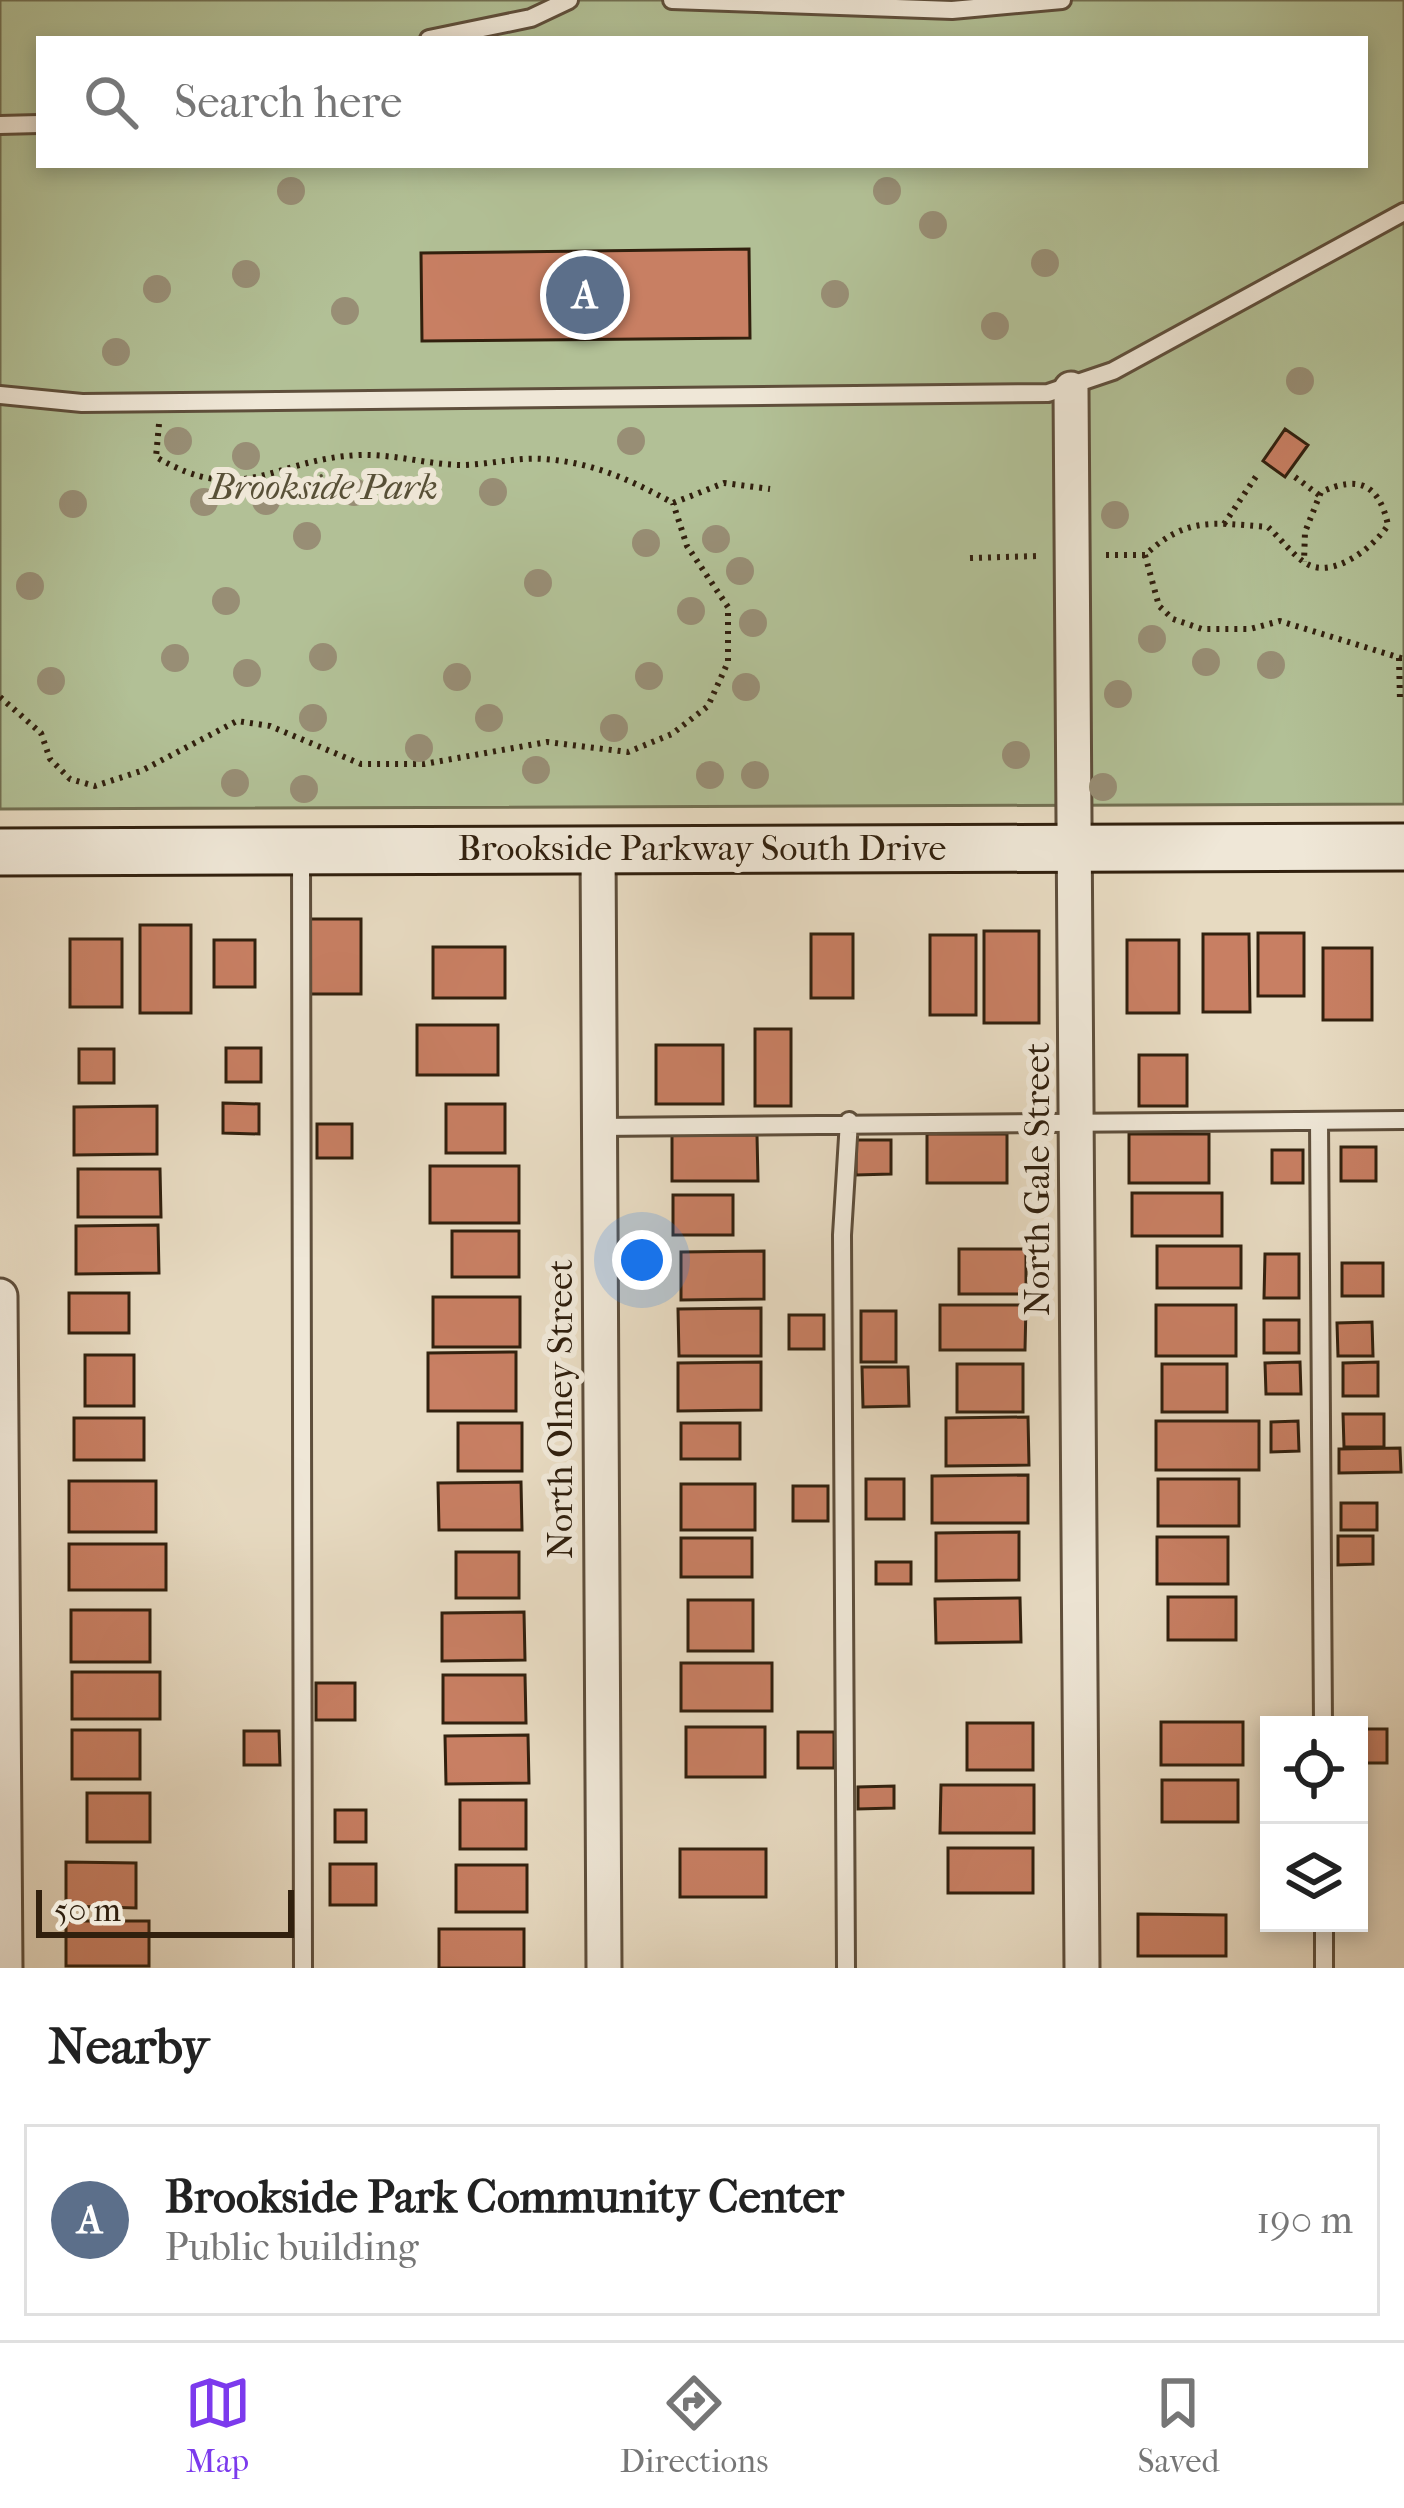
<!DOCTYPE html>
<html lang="en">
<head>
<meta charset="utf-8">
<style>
	:root { --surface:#fff; --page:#f2f2f2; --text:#222; --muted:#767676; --line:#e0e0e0; --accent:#7c3aed }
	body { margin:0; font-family:"IM FELL French Canon",serif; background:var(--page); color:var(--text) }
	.controls { position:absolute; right:36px; bottom:36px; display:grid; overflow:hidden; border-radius:0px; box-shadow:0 6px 18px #0003 }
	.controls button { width:108px; height:108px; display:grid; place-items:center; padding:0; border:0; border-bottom:3px solid var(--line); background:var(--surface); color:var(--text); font:60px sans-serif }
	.scale { position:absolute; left:36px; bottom:30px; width:258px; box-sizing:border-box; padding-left:12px; border:6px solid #31200e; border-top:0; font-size:33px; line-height:42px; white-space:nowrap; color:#31200e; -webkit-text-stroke:9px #efe7d7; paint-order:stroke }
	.you { position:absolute; left:642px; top:1260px; width:42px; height:42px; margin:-30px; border:9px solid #fff; border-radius:50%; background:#1a73e8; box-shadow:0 0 0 18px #1a73e833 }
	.badge { display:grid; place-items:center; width:78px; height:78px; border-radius:50%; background:var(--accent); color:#fff; font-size:39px; font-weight:700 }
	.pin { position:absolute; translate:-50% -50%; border:6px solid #fff; box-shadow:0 3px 12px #0006 }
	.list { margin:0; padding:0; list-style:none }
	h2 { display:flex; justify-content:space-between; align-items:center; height:156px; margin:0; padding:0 48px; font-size:51px }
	h2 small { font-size:39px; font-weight:400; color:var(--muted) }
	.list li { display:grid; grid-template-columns:78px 1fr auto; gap:36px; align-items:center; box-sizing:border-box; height:192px; margin:0 24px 24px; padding:0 24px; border:3px solid var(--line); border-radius:0px }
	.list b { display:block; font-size:45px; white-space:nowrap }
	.list p { margin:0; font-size:39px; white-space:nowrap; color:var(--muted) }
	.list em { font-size:39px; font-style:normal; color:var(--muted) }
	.icon { flex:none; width:66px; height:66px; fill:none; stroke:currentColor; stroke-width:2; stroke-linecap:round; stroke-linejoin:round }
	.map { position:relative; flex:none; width:1404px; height:1968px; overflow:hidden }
	.search { position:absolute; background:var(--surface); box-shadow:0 6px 18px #0003; left:36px; right:36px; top:36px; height:132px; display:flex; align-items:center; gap:30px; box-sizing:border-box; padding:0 42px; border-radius:0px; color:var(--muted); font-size:45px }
	.sheet { height:372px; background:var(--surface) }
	nav { display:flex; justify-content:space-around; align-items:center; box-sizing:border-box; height:168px; border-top:3px solid var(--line); background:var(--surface); font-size:33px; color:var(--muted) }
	nav a { display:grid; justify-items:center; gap:6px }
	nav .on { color:var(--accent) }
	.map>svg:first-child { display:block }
</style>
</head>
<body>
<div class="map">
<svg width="1404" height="1968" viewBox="0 0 1404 1968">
	<rect width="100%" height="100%" fill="#e7dac1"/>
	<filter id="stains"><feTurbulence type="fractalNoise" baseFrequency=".00167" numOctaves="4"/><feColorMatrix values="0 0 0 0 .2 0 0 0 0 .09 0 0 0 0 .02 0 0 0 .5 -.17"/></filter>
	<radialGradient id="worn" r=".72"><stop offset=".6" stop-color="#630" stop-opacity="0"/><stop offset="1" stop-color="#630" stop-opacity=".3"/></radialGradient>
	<!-- green -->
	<path fill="#b2c096" stroke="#727052" stroke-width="3" fill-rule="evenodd" d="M0,0h1404v804l-1404,5zM39,39h1326v126h-1326z"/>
	<!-- building -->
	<path fill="#c87f63" stroke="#31200e" stroke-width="3" d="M749,249l1,89 -328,3 -1,-88z
		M1285,429l23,16 -23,32 -22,-16z
		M310,919h51v75h-51z
		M140,925h51v88h-51z
		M984,931h55v92h-55z
		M1258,933h46v63h-46z
		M811,934h42v64h-42z
		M1203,934h46l1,78h-47z
		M930,935h46v80h-46z
		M70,939h52v68h-52z
		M214,940h41v47h-41z
		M1127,940h52v73h-52z
		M433,947h72v51h-72z
		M1323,948h49v72h-49z
		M417,1025h81v50h-81z
		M755,1029h36v77h-36z
		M656,1045h67v59h-67z
		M226,1048h35v34h-35z
		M79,1049h35v34h-35z
		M1139,1055h48v51h-48z
		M223,1103l36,1v30l-36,-1z
		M446,1104h59v49h-59z
		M157,1106v48l-83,1v-48z
		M317,1124h35v34h-35z
		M927,1134h80v49h-80z
		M1129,1134h80v49h-80z
		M672,1135h85l1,46h-86z
		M856,1140h35v34l-35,1z
		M1341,1147h35v34h-35z
		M1272,1150h31v33h-31z
		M430,1166h89v57h-89z
		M78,1169h82l1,48h-83z
		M1132,1193h90v43h-90z
		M673,1195h60v40h-60z
		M158,1225l1,48 -83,1v-48z
		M452,1231h67v46h-67z
		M1157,1246h84v42h-84z
		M959,1249h67v45h-67z
		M764,1251v48l-83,1v-48z
		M1265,1254h34v44h-35z
		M1342,1263h41v33h-41z
		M69,1293h60v40h-60z
		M433,1297h87v50h-87z
		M940,1305h86l-1,45h-85z
		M1156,1305h80v51h-80z
		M761,1308v48h-82l-1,-47z
		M861,1311h35v51h-35z
		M789,1315h35v34h-35z
		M1264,1320h35v33h-35z
		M1372,1322l1,34h-35l-1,-33z
		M516,1352v59h-88v-58z
		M85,1355h49v51h-49z
		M761,1362v48l-83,1v-48z
		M1300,1362l1,32h-35l-1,-31z
		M1378,1362v34h-35v-33z
		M957,1364h66v48h-66z
		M1162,1364h65v48h-65z
		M862,1367h46l1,39 -46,1z
		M1343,1414h41v33h-40z
		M1028,1417l1,48 -83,1v-48z
		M74,1418h70v42h-70z
		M1156,1421h103v49h-103z
		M1298,1421l1,30 -28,1v-30z
		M458,1423h64v48h-64z
		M681,1423h59v36h-59z
		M1400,1448l1,24 -62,1v-24z
		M1028,1475v48h-96v-47z
		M866,1479h38v40h-38z
		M1158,1479h81v47h-81z
		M69,1481h87v51h-87z
		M521,1482l1,48h-83l-1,-47z
		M681,1484h74v46h-74z
		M793,1486h35v35h-35z
		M1341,1503h36v27h-36z
		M1019,1532v48l-83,1v-48z
		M1338,1536h35v28l-35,1z
		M1157,1537h71v47h-71z
		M681,1538h71v39h-71z
		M69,1544h97v46h-97z
		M456,1552h63v46h-63z
		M876,1562h35v22h-35z
		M1168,1597h68v43h-68z
		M1020,1598l1,44 -85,1 -1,-44z
		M688,1600h65v51h-65z
		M71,1610h79v52h-79z
		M524,1612l1,48 -83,1v-48z
		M681,1663h91v48h-91z
		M72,1672h88v47h-88z
		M443,1675h82l1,48h-83z
		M316,1683h39v37h-39z
		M1161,1722h82v43h-82z
		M967,1723h66v47h-66z
		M686,1727h79v50h-79z
		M1359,1729h28v34h-28z
		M72,1730h68v49h-68z
		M244,1731h35l1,34h-36z
		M798,1732h36v36h-36z
		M528,1735l1,48 -83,1 -1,-48z
		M1162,1780h76v42h-76z
		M941,1785h93v48h-94z
		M894,1786v22l-36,1v-22z
		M87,1793h63v49h-63z
		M460,1800h66v49h-66z
		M335,1810h31v32h-31z
		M948,1848h85v45h-85z
		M680,1849h86v48h-86z
		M66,1862l70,1v45l-70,-2z
		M330,1864h46v41h-46z
		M456,1865h71v47h-71z
		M1138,1914l88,1v41h-88z
		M66,1921h83v45h-83z
		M439,1929h85v39h-85z"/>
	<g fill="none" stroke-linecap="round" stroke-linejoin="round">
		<defs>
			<path id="service" d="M672,0l280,10 110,-10
				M429,39l102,-21 38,-18
				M0,125l39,-1
				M0,395l82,8 966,-10 65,-22 291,-159
				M301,851l2,1117
				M1319,1121l4,604
				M598,1127l806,-7
				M1324,1923v45
				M846,1968l-4,-733 7,-114"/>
			<path id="minor" d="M1071,389l11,1579
				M598,848l6,1120
				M0,1296l5,672"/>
			<path id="secondary" d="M0,852l1404,-5"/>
		</defs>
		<!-- service casing -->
		<use href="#service" stroke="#5e4e3b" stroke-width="22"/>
		<!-- minor casing -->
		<use href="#minor" stroke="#5e4e3b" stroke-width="39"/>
		<!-- secondary casing -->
		<use href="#secondary" stroke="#31200e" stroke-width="51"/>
		<!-- path -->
		<path stroke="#31200e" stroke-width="6" stroke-dasharray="3 6" stroke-linecap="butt" d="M159,424l-3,33c87,51 116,2 203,-2 35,-1 67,9 101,10 28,0 56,-8 83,-6 49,3 88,21 130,44l51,-20 46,6
			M1295,477l24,18
			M1224,524l35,-52
			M1106,555h39c42,-39 68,-32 123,-28 12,11 23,26 36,35 27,20 71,-16 84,-37 -9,-41 -29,-50 -67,-33l-16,40 -1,30
			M1145,555l14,51 14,13 29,10h48l30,-8 124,38
			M970,558l68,-2
			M1399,658l1,43
			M0,697l41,36 9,26 20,20 25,7 46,-15 96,-50 33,5 91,38h63l123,-22 81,10 44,-18 36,-28 20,-44v-55l-41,-61 -14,-43"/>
		<!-- service -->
		<use href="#service" stroke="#efe7d7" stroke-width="16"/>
		<!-- minor -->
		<use href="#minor" stroke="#efe7d7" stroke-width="33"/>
		<!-- secondary -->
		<use href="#secondary" stroke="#efe7d7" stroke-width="45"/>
	</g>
	<!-- trees -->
	<g fill="#988e75">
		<circle cx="291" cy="191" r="14"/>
		<circle cx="887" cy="191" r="14"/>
		<circle cx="933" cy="225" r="14"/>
		<circle cx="1045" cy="263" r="14"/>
		<circle cx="246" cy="274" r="14"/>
		<circle cx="157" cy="289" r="14"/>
		<circle cx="835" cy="294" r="14"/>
		<circle cx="345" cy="311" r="14"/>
		<circle cx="995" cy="326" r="14"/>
		<circle cx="116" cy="352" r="14"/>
		<circle cx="1300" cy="381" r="14"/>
		<circle cx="178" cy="441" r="14"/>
		<circle cx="631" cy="441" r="14"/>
		<circle cx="246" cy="456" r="14"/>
		<circle cx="354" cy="492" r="14"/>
		<circle cx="493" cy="492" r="14"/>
		<circle cx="266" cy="501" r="14"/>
		<circle cx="204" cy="502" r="14"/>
		<circle cx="73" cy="504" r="14"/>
		<circle cx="1115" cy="515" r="14"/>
		<circle cx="307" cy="536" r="14"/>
		<circle cx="716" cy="539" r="14"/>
		<circle cx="646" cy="543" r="14"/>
		<circle cx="740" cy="571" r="14"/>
		<circle cx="538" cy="583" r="14"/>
		<circle cx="30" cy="586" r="14"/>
		<circle cx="226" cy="601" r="14"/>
		<circle cx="691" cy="611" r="14"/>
		<circle cx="753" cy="623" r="14"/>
		<circle cx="1152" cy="639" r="14"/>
		<circle cx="323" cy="657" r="14"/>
		<circle cx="175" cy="658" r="14"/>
		<circle cx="1206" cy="662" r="14"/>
		<circle cx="1271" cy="665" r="14"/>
		<circle cx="247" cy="673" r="14"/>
		<circle cx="649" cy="676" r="14"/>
		<circle cx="457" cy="677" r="14"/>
		<circle cx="51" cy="681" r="14"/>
		<circle cx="746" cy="687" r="14"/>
		<circle cx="1118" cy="694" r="14"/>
		<circle cx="313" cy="718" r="14"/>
		<circle cx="489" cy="718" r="14"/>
		<circle cx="614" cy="728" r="14"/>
		<circle cx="419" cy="748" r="14"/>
		<circle cx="1016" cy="755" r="14"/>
		<circle cx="536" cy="770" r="14"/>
		<circle cx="710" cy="775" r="14"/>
		<circle cx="755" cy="775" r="14"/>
		<circle cx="235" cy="783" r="14"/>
		<circle cx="1103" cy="787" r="14"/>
		<circle cx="304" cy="789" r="14"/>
	</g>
	<g text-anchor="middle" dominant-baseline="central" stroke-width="12" stroke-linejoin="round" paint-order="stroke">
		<!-- park labels -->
		<g font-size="36" font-style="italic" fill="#585037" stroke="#efe7d7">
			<text x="324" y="487">Brookside Park</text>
		</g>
		<!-- street labels -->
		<g font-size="36" fill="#31200e" stroke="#efe7d7">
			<text x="702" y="848">Brookside Parkway South Drive</text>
			<text transform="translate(1037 1179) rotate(-90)">North Gale Street</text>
			<text transform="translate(560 1409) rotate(-90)">North Olney Street</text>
		</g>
	</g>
	<rect width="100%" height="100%" filter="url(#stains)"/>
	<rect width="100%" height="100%" fill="url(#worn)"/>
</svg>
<div class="controls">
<button><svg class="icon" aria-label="locate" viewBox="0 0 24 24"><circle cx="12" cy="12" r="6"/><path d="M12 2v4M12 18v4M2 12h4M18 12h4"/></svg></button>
<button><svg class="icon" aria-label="layers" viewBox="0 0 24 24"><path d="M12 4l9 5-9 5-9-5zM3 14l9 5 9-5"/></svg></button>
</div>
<div class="scale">50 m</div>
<div class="you"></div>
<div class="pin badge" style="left:585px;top:295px;background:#5c6f8a">A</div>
<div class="search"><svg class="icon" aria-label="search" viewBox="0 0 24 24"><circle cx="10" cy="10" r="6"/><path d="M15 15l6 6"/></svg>Search here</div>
</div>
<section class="sheet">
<h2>Nearby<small></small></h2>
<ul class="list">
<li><span class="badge" style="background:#5c6f8a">A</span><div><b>Brookside Park Community Center</b><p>Public building</p></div><em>190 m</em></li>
</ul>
</section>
<nav>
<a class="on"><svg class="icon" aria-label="map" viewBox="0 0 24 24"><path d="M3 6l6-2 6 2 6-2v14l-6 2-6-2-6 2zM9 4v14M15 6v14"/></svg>Map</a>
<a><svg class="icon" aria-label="directions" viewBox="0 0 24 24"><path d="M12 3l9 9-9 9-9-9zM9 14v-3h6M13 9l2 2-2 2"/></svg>Directions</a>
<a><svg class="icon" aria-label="saved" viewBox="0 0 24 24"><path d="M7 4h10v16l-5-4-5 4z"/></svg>Saved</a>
</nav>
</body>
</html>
